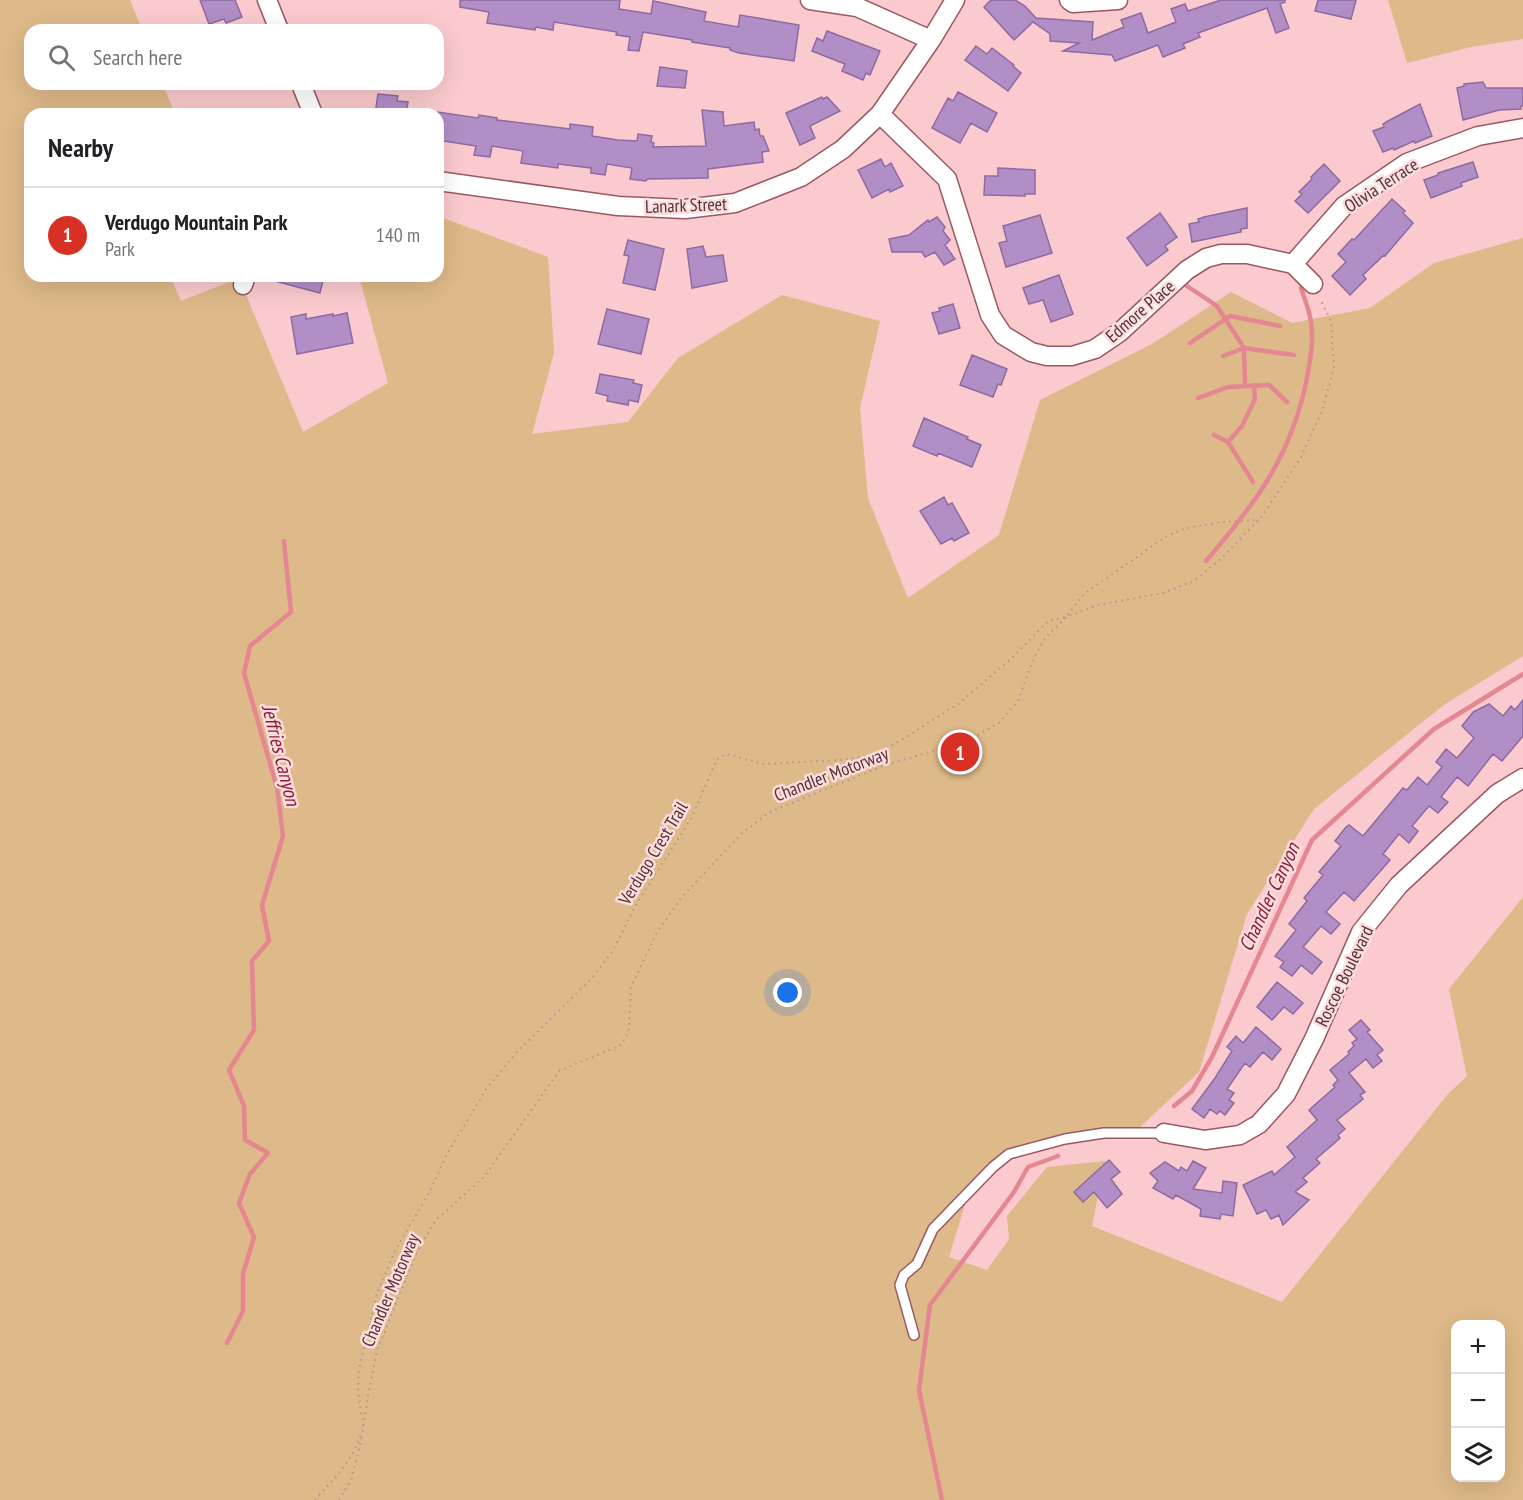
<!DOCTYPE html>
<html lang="en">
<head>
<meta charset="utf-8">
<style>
	:root { --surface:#fff; --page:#f6f6f6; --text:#202124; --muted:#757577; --line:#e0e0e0; --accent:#d93025 }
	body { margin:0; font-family:"PT Sans Narrow",sans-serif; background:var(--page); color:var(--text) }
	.controls { position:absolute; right:18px; bottom:18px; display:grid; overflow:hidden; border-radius:12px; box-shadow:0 6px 24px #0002 }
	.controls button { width:54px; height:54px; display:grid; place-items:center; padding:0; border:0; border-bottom:2px solid var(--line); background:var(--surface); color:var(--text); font:30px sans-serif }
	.you { position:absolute; left:788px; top:993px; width:21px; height:21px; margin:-15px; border:4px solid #fff; border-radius:50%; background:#1a73e8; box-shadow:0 0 0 9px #1a73e833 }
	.badge { display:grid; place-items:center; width:39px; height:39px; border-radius:50%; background:var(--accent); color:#fff; font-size:20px; font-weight:700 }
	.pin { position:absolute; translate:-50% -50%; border:3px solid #fff; box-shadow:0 2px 6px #0006 }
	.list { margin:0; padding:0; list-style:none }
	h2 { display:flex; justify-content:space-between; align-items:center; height:78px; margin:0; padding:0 24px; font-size:26px }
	h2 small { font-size:20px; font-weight:400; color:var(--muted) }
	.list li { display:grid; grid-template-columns:39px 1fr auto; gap:18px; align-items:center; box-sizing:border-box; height:96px; padding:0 24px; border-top:2px solid var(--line) }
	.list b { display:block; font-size:22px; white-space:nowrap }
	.list p { margin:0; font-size:20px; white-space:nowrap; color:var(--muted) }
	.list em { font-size:20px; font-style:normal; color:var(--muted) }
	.icon { flex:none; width:33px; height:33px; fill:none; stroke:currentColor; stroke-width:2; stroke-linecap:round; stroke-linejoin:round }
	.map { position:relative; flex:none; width:1523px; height:1500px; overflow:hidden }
	.search { position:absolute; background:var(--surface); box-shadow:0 6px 24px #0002; left:24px; top:24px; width:420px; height:66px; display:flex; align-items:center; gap:15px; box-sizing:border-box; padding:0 21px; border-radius:18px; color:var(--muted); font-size:22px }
	.panel { position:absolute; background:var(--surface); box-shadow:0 6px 24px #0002; left:24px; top:108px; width:420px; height:174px; border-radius:18px }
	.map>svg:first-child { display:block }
</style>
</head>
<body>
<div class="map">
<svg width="1523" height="1500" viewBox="0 0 1523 1500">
	<rect width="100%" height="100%" fill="#facace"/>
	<!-- green -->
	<path fill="#deb989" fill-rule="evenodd" d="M0,0h130l12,30h-112v54h133l12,30h-145v162h140l11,25 58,-23 64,154 85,-49 -29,-107h79v-60l110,41 6,96 -22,81 96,-12 50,-64 104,-63 98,26 -20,87 8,90 40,100 91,-63 41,-135 112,-56 79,-52 61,31 78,-15 64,-45 89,-25v418l-78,48 -131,105 -67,105 -48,158 -59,55 -110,15 -14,7 -46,39 -21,69 38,13 22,-31 -2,-23 40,-49 58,-6 -13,65 190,76 166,-208 19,-18 -18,-87 74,-92v603h-1523zM1456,1324h44v154h-44z
		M1388,0h135v39l-52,8 -64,16z"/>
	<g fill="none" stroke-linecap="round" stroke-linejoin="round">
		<!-- stream -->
		<path stroke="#e58792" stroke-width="4.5" d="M1181,282l36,24 27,42 1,37
			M1190,343l40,-27 50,10
			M1223,356l21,-8 50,7
			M1198,398l30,-11 41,-2 18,17
			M1214,435l14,7 25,40
			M1228,442l14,-16 13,-27 -1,-14
			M1206,561c49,-57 84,-103 100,-178 3,-17 7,-33 6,-50 0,-16 -6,-30 -11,-45
			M1174,1106l18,-15 20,-34 100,-217 122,-111 89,-55
			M227,1343l16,-32v-37l11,-37 -15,-34 11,-29 18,-21 -23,-13 -1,-34 -15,-36 25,-40 -2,-69 17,-20 -7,-36 21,-69 -6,-48 -33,-115 6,-27 41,-34 -7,-71
			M942,1500l-23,-110 11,-85 84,-113 14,-25 30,-11"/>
	</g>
	<!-- building -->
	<path fill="#b28ec7" stroke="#8d6aa1" stroke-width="1.5" d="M200,0h35l7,17 -16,6 -2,-4 -15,5z
		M460,0h160l-1,9 32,5 2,-13 53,11 -2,9 34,6 2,-12 59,10 -5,36 -55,-8 -9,-3v-2l-38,-6v-2l-49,-8 -4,19 -11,-1 2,-13 -14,-2 1,-3 -63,-10 -1,8 -17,-3 -1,3 -48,-7 2,-11 -29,-5z
		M991,0h24l10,6 11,12 57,4 -1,18 32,-13 -3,-7 20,-7 7,20 28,-11 -5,-13 14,-5 3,7 33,-11h64v2l-5,2 9,24 -13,5 -9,-25 -69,25 2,4 -17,7 2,4 -22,9 -5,-12 -43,16 -3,-6 -49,-4 16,-8 -29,-2v-7l-17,-12 -19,18 -30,-33z
		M1318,0h38l-5,19 -36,-8z
		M827,31l53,20 -10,24 -4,-2 -3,7 -21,-9 3,-7 -33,-13 5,-13 6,3z
		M976,46l11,8 5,-6 22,17 -1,1 8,7 -13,18 -43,-31z
		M660,67l27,4 -2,17 -28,-2z
		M1483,82l3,6h37v18h-2v3l-22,1 -36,10 -6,-32 7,-2v-2z
		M958,92l39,21 -10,19 -16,-9 -11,20 -28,-15 16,-30 5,3z
		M378,94l20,2 -1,5 11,1 -2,12h-31z
		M822,97l1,2 4,-2 13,14 -30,15 5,12 -15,7 -14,-32z
		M1420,104l12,32 -17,7 -1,-2 -20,9 -1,-2 -10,4 -10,-21 11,-4 -1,-3 5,-3z
		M702,110l21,2 1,14 30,-4 1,8 4,-1 1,7h3l6,15 -7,1 1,10 -55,7v9l-61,1 -1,2 -16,-2 2,-11 -25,-4 -2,11 -14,-2v-5l-33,-4v4l-37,-5 2,-12 -31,-5 -2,11 -16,-2 2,-9 -38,-6v-28l40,6 1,-3 18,3v2l73,9v-5l23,3 -1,9 26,4 19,1 1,-7 14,2 -1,6 3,1 -1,4 53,-1z
		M881,159l4,8 6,-4 12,23 -13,6 -1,-3 -17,9 -14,-28z
		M1473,162l5,15 -17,6 1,3 -31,12 -7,-18 14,-5v-2z
		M1324,164l16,17 -32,32 -13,-12 7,-7 -3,-2 13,-13 -1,-2z
		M998,168l37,2v24h-10v2l-41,-1 1,-19h13z
		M1392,199l13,12 -2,2 10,10 -28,33 -1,-1 -21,20 3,4 -16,16 -18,-19 14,-14 -8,-8 14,-15 2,1z
		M1247,208v20l-6,1v3l-49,10 -3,-18 10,-2 -1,-3 6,-2z
		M1160,213l17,24 -12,9 3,4 -21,16 -20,-28z
		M1040,215l12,38 -46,14 -7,-24 8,-2 -4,-15z
		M937,217l8,10 -2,4 7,9 -5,5 10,14 -11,6 -9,-13 -10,5 -3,-5h-30l-3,-13 20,-4 19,-15 1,2z
		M628,240l36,9 -9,41 -32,-7 6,-27 -5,-1z
		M703,246l3,11 17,-2 4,26 -35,7 -5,-39z
		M1059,275l14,39 -22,8 -8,-22 -14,4 -6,-16z
		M272,276h52l-4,17 -49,-13z
		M953,304l7,24 -21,6 -7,-21 8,-2 -1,-3z
		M607,309l42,10 -8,35 -43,-10z
		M347,313l6,30 -56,11 -6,-37 15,-3v5l27,-5v2z
		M972,355l35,14 -6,16 -3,-1 -5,13 -33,-12z
		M600,374l34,6 -1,3 9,2 -4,17 -9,-2 -1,5 -21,-4 1,-5 -12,-3z
		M924,418l44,19 -1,2 14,6 -9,22 -34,-14 -1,3 -24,-10z
		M944,497l4,8 4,-2 17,30 -15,8 -2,-3 -11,6 -21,-33z
		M1523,700v36l-21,25 -9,-7 -25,32 -11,-9 -16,20 7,5 -10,11 -9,-7 -17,20 6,5 -9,12 -10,-9 -16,20 7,6 -36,41 -10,-9 -18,20 14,12 -9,10 -10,-8 -18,21 19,15 -10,12 -11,-9 -9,11 -12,-9 4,-5 -9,-6 21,-26 -7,-6 18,-23 -3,-3 19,-23 -4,-3 22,-26 -6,-5 11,-14 3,-2 14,11 40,-48 4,2 11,-13 9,8 15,-18 -6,-5 10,-13 11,9 17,-20 -12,-12 11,-14 16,-8 14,12 8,-10 4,4z
		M1277,982l26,21 -10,11 -9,-7 -12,13 -15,-13z
		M1361,1020l9,10 -3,2 16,18 -6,5 5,6 -9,7 -7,-9 -17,14 16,19 -5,3 3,4 -26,21 8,9 -7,6 2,3 -24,21 4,4 -17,15 4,4 -12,10 14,8 -26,25 -4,-10 -8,4 -5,-9 -9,4 -14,-29 29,-14 2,4 21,-18 -8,-10 30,-27 -8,-10 26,-23 -2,-2 5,-5 -8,-10 19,-16 -1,-2 6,-6 -2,-3 5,-4 -8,-9z
		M1256,1027l25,22 -9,11 -9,-8 -13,15 -5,-4 -18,26 7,4 -5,7 5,3 -9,12 -5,-4 -3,3 -7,-5 -6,9 -12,-9 23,-31 17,-27 -5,-4 9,-11 7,7z
		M1109,1160l11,12 -9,7 11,15 -15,14 -13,-16 -11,10 -9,-10z
		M1193,1161l13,7 -13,21 29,4 1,-12 14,2 -4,33 -12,-2 -1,5 -20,-3 1,-7 -25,-14 -3,4 -20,-11 5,-7 -8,-8 15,-11 14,9 2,-4 6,4z"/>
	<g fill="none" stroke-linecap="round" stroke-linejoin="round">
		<defs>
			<path id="lane" d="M914,1335l-14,-50 4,-10 13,-11 16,-35 60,-62 16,-13 56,-15 39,-6h60"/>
			<path id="street" d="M267,0l12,30
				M810,0l47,7 74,33
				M1069,0l4,3 45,-3
				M301,84l12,30
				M880,114l67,65 43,136 13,20 28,17 16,4h25l23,-7 25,-17 67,-62 19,-12 15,-4h26l46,10 20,20
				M438,181l180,25 67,3 50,-6 66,-26 42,-28 37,-35 51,-74 24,-40
				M1293,264l51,-58 63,-43 71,-27 45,-8
				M243,285l3,-9
				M1164,1133l41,7 35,-5 19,-11 27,-30 28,-55 47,-107 38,-47 98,-91 26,-16"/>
		</defs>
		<!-- lane casing -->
		<use href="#lane" stroke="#9c5860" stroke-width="12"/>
		<!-- street casing -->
		<use href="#street" stroke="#9c5860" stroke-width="21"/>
		<!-- path -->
		<path stroke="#ba9194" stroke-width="2" stroke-dasharray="1.5 4.5" stroke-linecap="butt" d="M363,1426l-5,-35 1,-22 18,-76 18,-42 34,-58 18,-39 40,-66 30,-36 75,-74 20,-26 25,-49 54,-84 26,-60 9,-5 37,10 78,-4 33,-5 29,-16 55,-35 54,-46 36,-37 18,-4 19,-24 82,-57 19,-8 38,-6 35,-2
			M315,1500l25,-28 12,-17 11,-25 5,-35 9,-44 40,-100 19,-31 48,-43 75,-106 62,-26 8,-14 2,-44 25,-53 25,-36 61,-65 28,-21 113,-46 86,-26 30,-17 19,-22 16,-44 12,-20 20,-20 32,-12 65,-12 31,-12 29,-24 40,-42 38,-58 21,-46 12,-43 -3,-47 -11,-22
			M339,1500l12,-20 11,-43"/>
		<!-- lane -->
		<use href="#lane" stroke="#fff" stroke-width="9"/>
		<!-- street -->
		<use href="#street" stroke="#fff" stroke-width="18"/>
	</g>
	<g text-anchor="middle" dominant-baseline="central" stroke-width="5" stroke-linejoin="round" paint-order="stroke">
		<!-- street labels -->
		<g font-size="18" fill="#513235" stroke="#fddcde">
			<text transform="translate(1381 185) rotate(-33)">Olivia Terrace</text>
			<text transform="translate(686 205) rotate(-2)">Lanark Street</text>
			<text transform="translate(1140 311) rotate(-41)">Edmore Place</text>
			<text transform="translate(831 774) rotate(-21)">Chandler Motorway</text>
			<text transform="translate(653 853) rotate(-59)">Verdugo Crest Trail</text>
			<text transform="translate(1344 976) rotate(-64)">Roscoe Boulevard</text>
			<text transform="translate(390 1290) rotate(-67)">Chandler Motorway</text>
		</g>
		<!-- water labels -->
		<g font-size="20" font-style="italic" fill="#8a1c36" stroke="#fddcde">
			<text transform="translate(281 755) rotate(76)">Jeffries Canyon</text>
			<text transform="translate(1269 897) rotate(-65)">Chandler Canyon</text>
		</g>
	</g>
</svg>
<div class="controls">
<button>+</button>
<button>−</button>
<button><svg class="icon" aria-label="layers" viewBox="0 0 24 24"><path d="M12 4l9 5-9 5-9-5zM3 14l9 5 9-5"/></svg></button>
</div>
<div class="you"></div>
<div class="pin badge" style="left:960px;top:752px">1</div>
<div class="search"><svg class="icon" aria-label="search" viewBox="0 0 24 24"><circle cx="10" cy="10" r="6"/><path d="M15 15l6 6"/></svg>Search here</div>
<section class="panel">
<h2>Nearby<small></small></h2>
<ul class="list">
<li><span class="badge">1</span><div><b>Verdugo Mountain Park</b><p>Park</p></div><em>140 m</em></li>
</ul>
</section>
</div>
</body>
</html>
